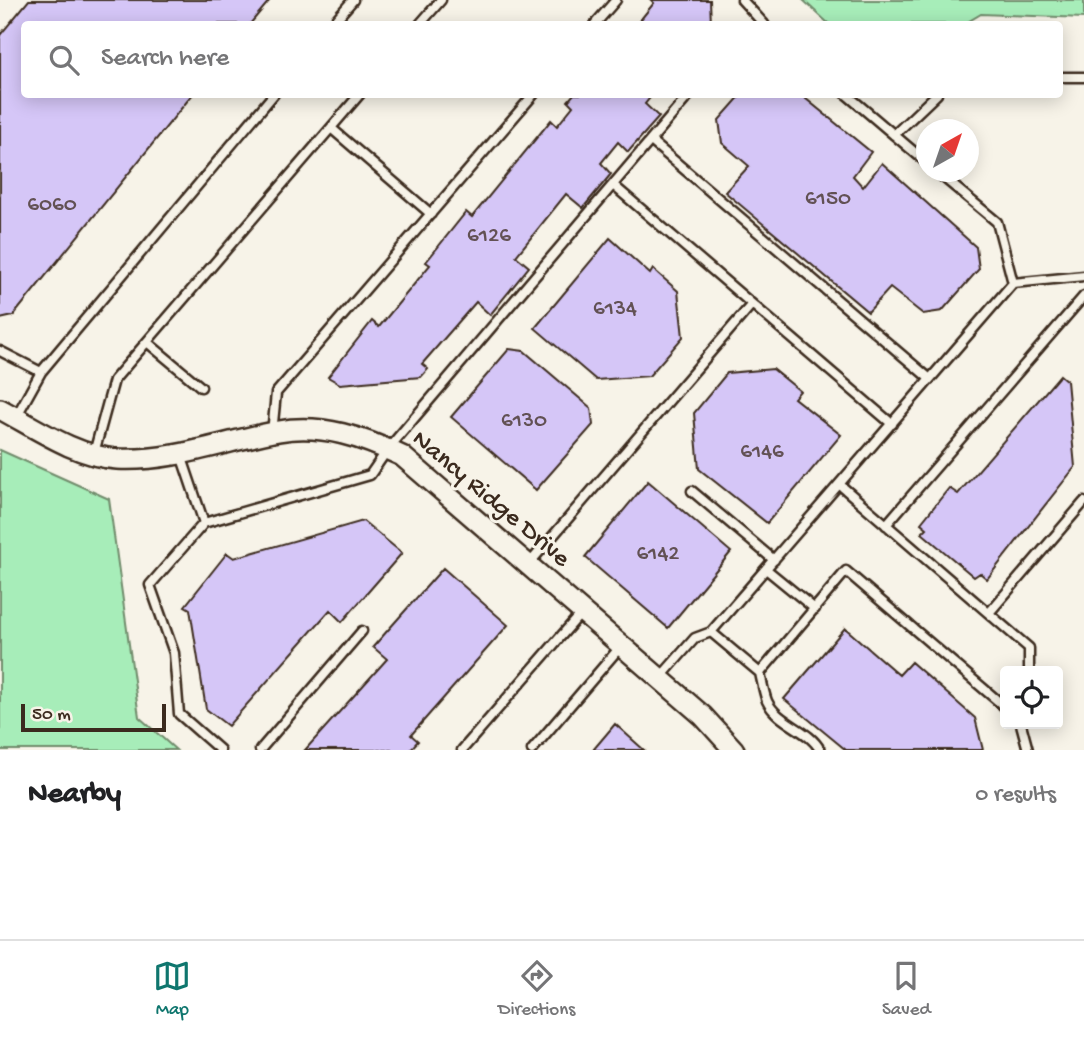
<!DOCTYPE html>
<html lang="en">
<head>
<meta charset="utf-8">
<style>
	:root { --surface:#fff; --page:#f6f6f6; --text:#202124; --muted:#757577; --line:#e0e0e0; --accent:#0f766e }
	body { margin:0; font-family:"Gochi Hand",sans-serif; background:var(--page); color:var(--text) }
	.controls { position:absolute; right:21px; bottom:21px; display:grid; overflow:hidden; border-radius:7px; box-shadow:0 4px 18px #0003 }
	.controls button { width:63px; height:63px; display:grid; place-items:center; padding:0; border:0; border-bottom:2px solid var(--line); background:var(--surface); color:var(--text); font:35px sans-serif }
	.compass { position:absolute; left:916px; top:119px; width:63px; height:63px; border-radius:50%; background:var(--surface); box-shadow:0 4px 18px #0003; rotate:40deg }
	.scale { position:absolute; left:21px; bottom:18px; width:145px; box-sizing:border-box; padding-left:7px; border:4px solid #3b2a1e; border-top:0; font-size:19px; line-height:24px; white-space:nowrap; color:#3b2a1e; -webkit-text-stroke:5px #f7f3e8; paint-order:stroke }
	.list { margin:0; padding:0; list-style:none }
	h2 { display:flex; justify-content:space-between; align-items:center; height:91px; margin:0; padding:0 28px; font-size:30px }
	h2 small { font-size:23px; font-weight:400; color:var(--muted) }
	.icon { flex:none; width:38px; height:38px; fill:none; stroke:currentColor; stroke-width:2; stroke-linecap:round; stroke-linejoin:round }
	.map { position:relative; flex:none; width:1084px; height:750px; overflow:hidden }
	.search { position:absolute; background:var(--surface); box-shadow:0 4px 18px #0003; left:21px; right:21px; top:21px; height:77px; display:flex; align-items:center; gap:18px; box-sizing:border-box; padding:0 24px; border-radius:7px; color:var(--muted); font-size:26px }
	.sheet { height:189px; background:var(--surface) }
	nav { display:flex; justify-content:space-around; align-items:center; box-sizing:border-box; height:98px; border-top:2px solid var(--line); background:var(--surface); font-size:19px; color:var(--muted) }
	nav a { display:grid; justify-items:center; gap:4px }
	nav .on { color:var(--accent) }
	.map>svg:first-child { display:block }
</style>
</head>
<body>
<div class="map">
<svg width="1084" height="750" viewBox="0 0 1084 750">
	<rect width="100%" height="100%" fill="#f7f3e8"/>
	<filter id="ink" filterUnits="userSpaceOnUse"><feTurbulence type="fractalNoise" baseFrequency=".0143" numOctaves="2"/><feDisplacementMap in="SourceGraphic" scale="14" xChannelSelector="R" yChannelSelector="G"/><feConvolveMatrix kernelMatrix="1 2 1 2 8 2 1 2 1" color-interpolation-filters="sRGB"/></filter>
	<g filter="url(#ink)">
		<!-- green -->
		<path fill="#a7edb9" stroke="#718c6c" stroke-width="2" d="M803,0h281v18l-103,-4 -17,10h-135z
			M0,450l109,49 30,218 37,33h-176z"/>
		<!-- building -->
		<path fill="#d5c6f7" stroke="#3b2a1e" stroke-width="2" d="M29,0h241l-20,24h-226v70h169l-180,222 -13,3v-284z
			M651,0h59l1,24h-74l17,-21z
			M574,94h79l-8,10 14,13 -31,35 -10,-10 -17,21 10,11 -28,34 -17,-14 -50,62 13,11 -39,48 -14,-13 -54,62 6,5 -7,8 -81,7 -12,-7 44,-56 7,6 51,-62 -4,-3 40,-50 6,5 79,-97 6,6 16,-20 -5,-5z
			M742,94h58l71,58 -18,24 10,11 19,-24 94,84 3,22 -37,42 -19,3 -33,-26 -22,24 -143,-120 24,-26 -27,-23 -3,-23z
			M610,238l40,36 3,-5 25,22 5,46 -34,39 -53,4 -61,-52z
			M509,349l15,2 67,57 2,17 -57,65 -85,-73z
			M773,369l27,22 -6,7 47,37 -74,88 -68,-54 -5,-56 33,-40z
			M1060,375l7,6 8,86 -88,112 -7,-6 -6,4 -52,-44 5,-5 -6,-5 28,-35 9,6z
			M648,481l83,71 -63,76 -83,-71z
			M363,521l39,32 -60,69 -12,-12 -102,116 -22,-17 -16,-100 -5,-3 42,-53 7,5z
			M443,568l65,57 -97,110 7,6 -8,9h-105l82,-91 -14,-12z
			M845,628l54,47 12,-13 64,56 8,32h-137l-62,-51z
			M615,724l29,26h-51z"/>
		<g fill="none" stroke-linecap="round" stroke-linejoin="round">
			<defs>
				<path id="service" d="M742,0l22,24
					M332,24l21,-24
					M420,24l21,-24
					M595,24l21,-24
					M1060,77h24
					M846,94l80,68
					M331,128l100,86
					M894,135l43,-41
					M651,141l279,238 83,-96
					M937,172l60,50 16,61 71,-7
					M613,185l139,119
					M147,342l54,45
					M0,351l41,21
					M16,417l25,-45 233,-278
					M272,433l4,-40 258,-299
					M94,453l20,-73 246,-286
					M181,455l23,68 -54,62 24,68 5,61 41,36
					M839,484l190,164v23
					M692,491l82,69
					M204,523l166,-48 18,-26 302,-355
					M886,525l198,-229
					M528,565l224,-261 140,120
					M766,569l49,40
					M989,613l95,-111
					M711,632l49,41 86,-102 159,136
					M760,673c2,9 4,20 7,28 11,23 42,28 53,49
					M659,679l36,-41 16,-6 219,-253
					M1021,724l7,26
					M260,750l102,-119
					M462,750l120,-138
					M532,750l89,-104"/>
				<path id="tertiary" d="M0,409c36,19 75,47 117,50 56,3 107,-18 162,-28 43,-8 85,7 123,25l301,260 31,34"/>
			</defs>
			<!-- service casing -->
			<use href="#service" stroke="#3b2a1e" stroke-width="13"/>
			<!-- tertiary casing -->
			<use href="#tertiary" stroke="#3b2a1e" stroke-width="24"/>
			<!-- service -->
			<use href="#service" stroke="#f7f3e8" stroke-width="8"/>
			<!-- tertiary -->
			<use href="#tertiary" stroke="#f7f3e8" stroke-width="19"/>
		</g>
	</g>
	<g text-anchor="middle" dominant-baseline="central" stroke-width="6" stroke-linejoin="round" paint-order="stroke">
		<!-- number labels -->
		<g font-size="23" fill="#625154">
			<text x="828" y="199">6150</text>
			<text x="52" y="205">6060</text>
			<text x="489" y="236">6126</text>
			<text x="615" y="309">6134</text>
			<text x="524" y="421">6130</text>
			<text x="762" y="452">6146</text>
			<text x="658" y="554">6142</text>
		</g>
		<!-- street labels -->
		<g font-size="26" fill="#3b2a1e" stroke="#f7f3e8">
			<text transform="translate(490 500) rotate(40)">Nancy Ridge Drive</text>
		</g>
	</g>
</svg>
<div class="controls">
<button><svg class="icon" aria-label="locate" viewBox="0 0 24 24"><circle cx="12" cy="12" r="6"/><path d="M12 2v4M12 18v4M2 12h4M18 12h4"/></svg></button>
</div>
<svg class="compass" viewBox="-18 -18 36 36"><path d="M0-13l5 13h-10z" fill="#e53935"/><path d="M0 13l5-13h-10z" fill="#757577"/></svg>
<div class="scale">50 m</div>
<div class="search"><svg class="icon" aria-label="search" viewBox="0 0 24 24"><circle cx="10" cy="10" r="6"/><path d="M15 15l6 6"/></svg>Search here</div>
</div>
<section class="sheet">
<h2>Nearby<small>0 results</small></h2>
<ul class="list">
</ul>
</section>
<nav>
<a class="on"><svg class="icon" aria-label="map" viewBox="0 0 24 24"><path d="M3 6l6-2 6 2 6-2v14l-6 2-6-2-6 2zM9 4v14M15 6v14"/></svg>Map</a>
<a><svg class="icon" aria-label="directions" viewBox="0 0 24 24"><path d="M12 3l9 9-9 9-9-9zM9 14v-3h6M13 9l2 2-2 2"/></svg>Directions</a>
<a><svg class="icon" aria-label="saved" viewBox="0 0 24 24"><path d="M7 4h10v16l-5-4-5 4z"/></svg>Saved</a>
</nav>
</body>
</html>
